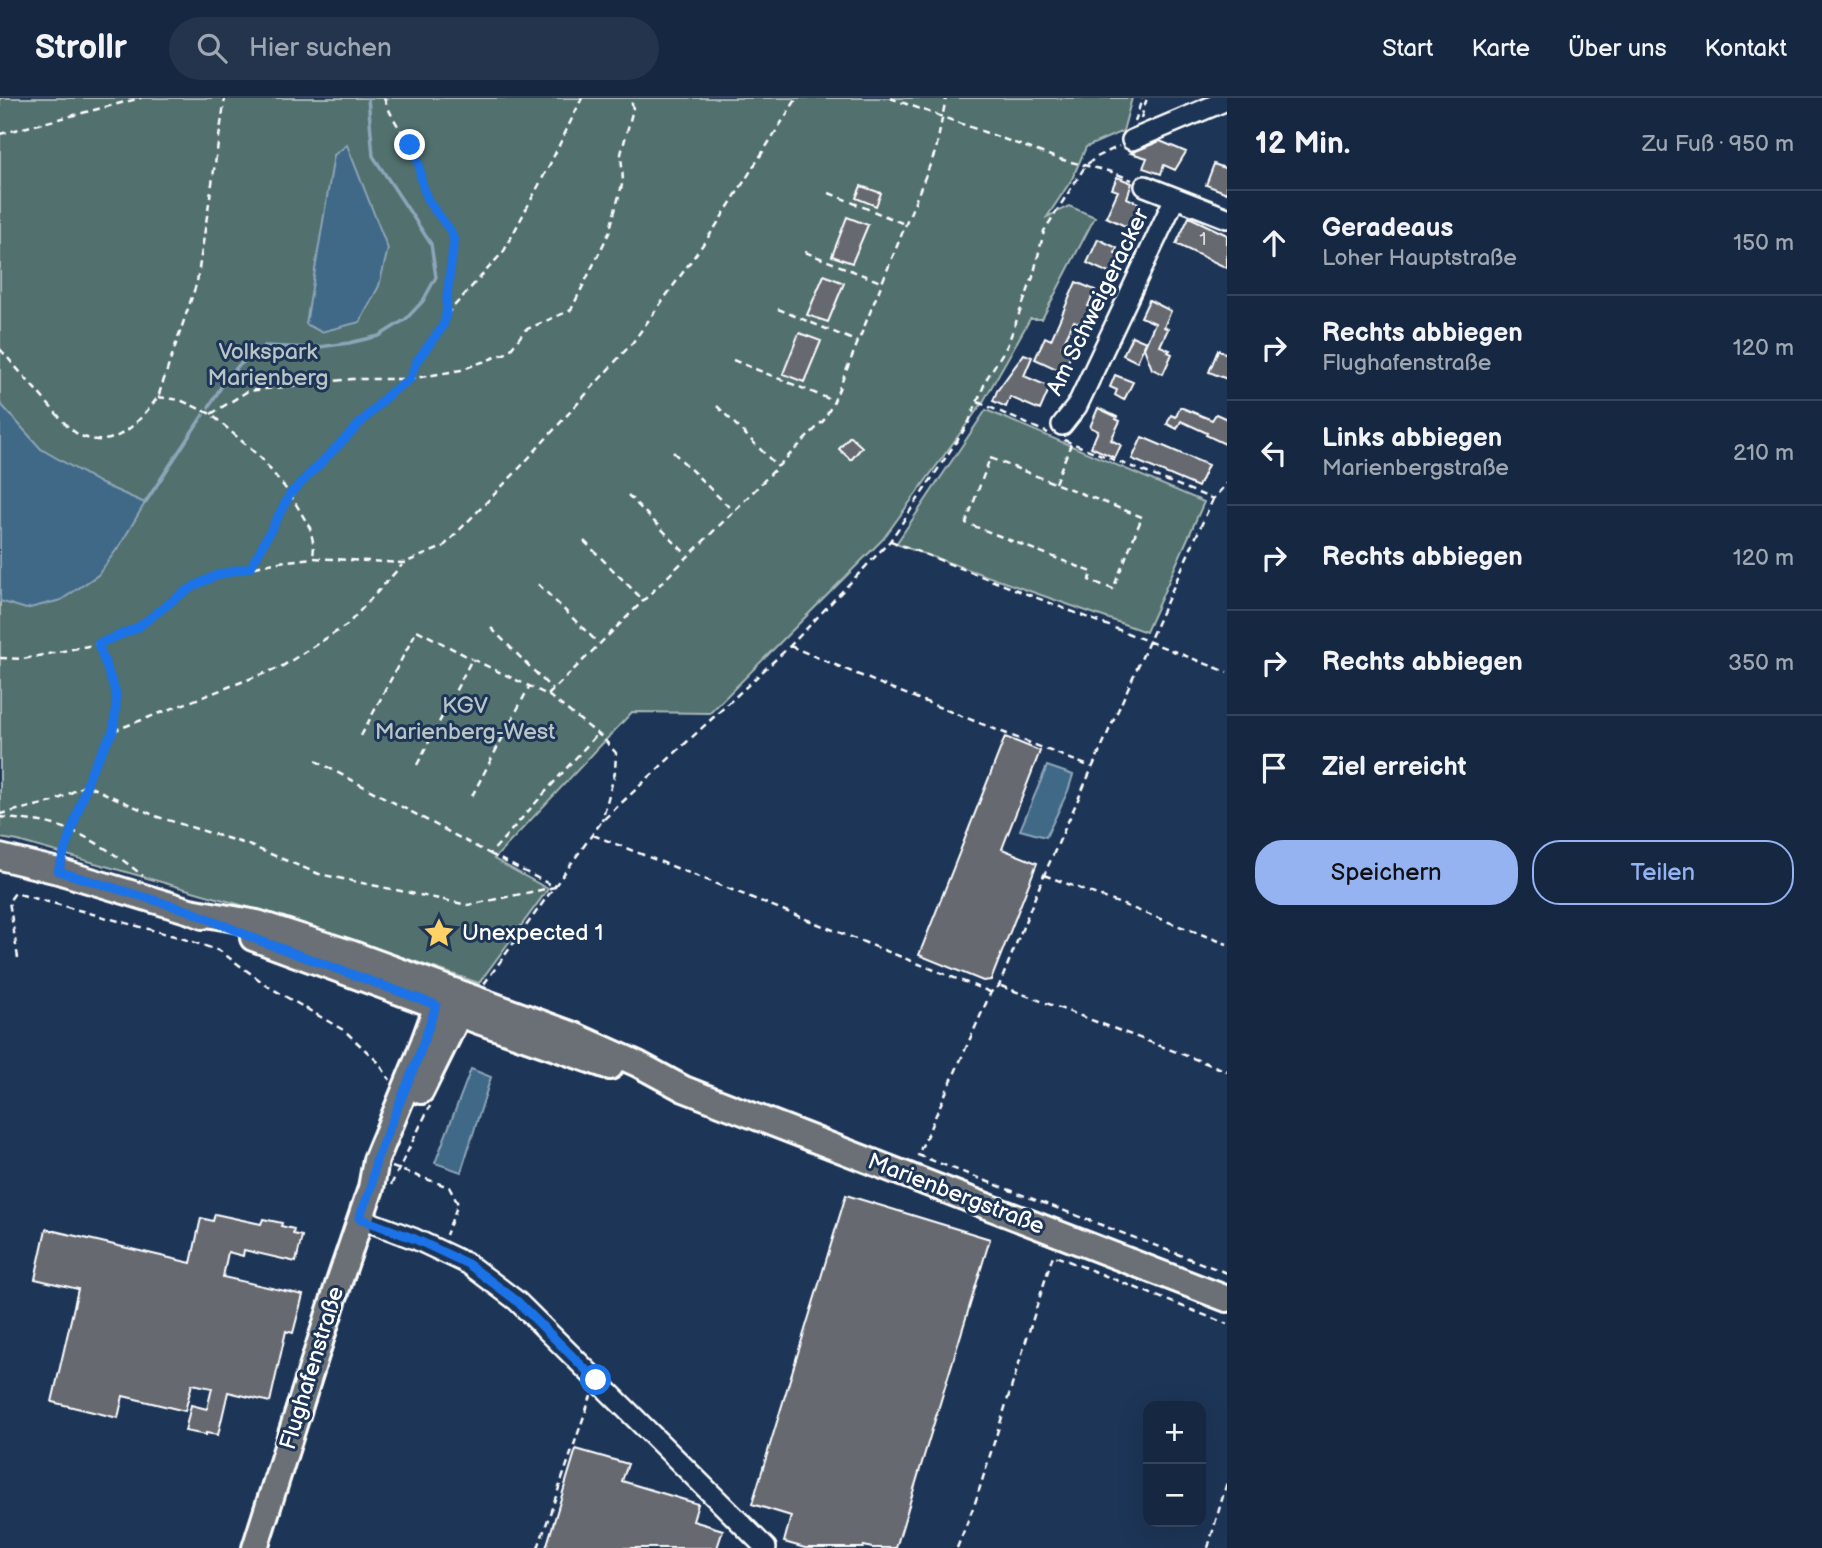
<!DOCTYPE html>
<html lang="de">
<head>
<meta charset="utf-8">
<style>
	:root { --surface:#162841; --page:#23344c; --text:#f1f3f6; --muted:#9ea6b1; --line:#35445a; --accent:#95b2f1 }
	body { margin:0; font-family:"Balsamiq Sans",sans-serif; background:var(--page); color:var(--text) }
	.controls { position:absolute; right:21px; bottom:21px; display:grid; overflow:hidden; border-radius:14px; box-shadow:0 7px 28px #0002 }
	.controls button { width:63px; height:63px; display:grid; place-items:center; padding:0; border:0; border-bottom:2px solid var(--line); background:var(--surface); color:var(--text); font:35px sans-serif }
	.stop { position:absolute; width:21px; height:21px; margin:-16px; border:5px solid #1a73e8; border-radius:50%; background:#fff }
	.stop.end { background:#1a73e8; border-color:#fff; box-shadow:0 2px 7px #0008 }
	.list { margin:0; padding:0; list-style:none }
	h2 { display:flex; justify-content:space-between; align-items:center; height:91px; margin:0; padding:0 28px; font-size:30px }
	h2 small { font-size:23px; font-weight:400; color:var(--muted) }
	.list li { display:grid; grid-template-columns:46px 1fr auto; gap:21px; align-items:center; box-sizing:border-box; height:105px; padding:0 28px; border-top:2px solid var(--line) }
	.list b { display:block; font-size:26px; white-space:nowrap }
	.list p { margin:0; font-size:23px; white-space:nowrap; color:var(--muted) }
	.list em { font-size:23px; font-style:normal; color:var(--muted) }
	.actions { display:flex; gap:14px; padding:21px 28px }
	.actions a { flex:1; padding:16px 0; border:2px solid var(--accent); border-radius:28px; text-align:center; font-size:24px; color:var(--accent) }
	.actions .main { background:var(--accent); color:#111 }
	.icon { flex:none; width:38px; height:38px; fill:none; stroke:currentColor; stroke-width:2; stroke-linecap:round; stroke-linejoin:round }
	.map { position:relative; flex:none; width:1227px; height:1450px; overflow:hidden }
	header { display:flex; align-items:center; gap:42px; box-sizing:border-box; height:98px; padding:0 35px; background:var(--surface); border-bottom:2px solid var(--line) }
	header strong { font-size:33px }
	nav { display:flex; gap:38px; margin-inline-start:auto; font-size:24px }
	.search { width:490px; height:63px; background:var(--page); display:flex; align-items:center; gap:18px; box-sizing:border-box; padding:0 24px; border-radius:38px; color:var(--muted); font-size:26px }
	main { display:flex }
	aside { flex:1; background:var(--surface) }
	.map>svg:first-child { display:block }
</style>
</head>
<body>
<header>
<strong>Strollr</strong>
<div class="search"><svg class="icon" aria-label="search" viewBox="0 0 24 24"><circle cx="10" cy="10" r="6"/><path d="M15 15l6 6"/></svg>Hier suchen</div>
<nav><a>Start</a><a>Karte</a><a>Über uns</a><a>Kontakt</a></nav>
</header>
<main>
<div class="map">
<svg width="1227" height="1450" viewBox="0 0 1227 1450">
	<rect width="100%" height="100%" fill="#1d3557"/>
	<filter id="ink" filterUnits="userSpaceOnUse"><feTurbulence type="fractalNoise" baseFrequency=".0143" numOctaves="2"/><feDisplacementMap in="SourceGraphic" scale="14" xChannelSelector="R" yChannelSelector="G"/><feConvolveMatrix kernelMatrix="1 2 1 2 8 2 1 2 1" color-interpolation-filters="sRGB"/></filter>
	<g filter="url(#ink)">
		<!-- green -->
		<path fill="#516f6e" stroke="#a8b7b6" stroke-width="2" d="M0,0h1132l-9,33 -37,16 -14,32 -25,38 22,-11 26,11 -53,102h-12l-47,83 -100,137 -173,174 -78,-1 -138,147 54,30 -69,94 -203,-68 -258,-74 -18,-3z
			M986,312l218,92 -58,130 -250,-88z"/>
		<!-- water -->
		<path fill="#416988" stroke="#8da5b8" stroke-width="2" d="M347,47l41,104 -9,37 -19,36 -39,10 -15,-8 28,-169z
			M0,305l41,46 61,35 43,19 -23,39 -24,33 -37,25 -35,9 -26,-8z
			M1047,668l26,9 -5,16 -22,46 -26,-7z
			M471,971l20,8 -30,95 -26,-9z"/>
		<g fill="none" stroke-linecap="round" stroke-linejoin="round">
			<!-- stream -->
			<path stroke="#8da5b8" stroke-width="3.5" d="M209,309l12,-20 17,-21 27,-20 47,2 37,-5 30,-7 27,-17 17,-18 13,-24 -5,-33 -58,-88 -5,-58
				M145,405l58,-88
				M349,1199l13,-46
				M270,1443l76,-237"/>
		</g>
		<!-- building -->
		<path fill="#666970" stroke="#fff" stroke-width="2" d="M1160,43l26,11 -11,18 -11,-5 -3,9 -18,-6 4,-10 -16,-5z
			M1214,66l13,5v24l-21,-8z
			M1117,79l15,6 -5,15 13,6 -11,24 -23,-11 12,-26 -6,-2z
			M861,88l20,7 -5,13 -20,-8z
			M847,119l21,8 -16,38 -20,-7z
			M1189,119l38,18v33l-51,-24z
			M1098,141l19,9 -2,5 11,6 -9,18 -30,-14z
			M824,177l20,8 -16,39 -21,-7z
			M1076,184l19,8 -7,16 12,5 -9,18 -17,-8 -12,25 11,5 -10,21 -28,-13 10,-22 6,3z
			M1149,202l22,11 -7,16 4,2 -8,17 10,4 -2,2 4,2 -9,20 -11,-5 -8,-21 11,-25 -14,-6z
			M799,235l22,8 -17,41 -21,-8z
			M1132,238l14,6 -9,20 -14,-7z
			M1218,252l9,4v25l-18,-7z
			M1024,256l8,3 -8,19 26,11 -10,23 -30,-13 -4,10 -13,-6 4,-10z
			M1115,277l18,7 -9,18 -9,-5 2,-5 -7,-3z
			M1180,309l32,13 4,-6 11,5v26l-21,-10 1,-2 -26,-12 -4,8 -10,-5 4,-9 5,2z
			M1098,310l19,9 -1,2 4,2 -9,19 10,5 -6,13 -24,-11 7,-16 -8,-4z
			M850,338l12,11 -11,13 -12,-11z
			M1142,339l66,28 -10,22 -66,-28z
			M1005,639l35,14 -38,98 35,14 -46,117 -8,1 -64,-26z
			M846,1097l144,44 -94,309h-24l-8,-2 -1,2h-58l-21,-6 7,-26 -39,-12z
			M215,1116l46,10 2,-5 19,4 -1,3 13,3 -1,5 9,2 -6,26 -52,-12 -1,6 -15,-4 -5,25 80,18 -10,38 -7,-2 -16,71 -42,-10 -10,43 -12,-2v2l-21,-4 6,-26 16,4 5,-21 -20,-4 -7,27 -62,-15 -5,22 -66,-16 26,-113 -43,-10 11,-50 145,34 10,-45 12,3z
			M576,1351l52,15 -6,17 76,23 -5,17 30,9 -6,18h-171z"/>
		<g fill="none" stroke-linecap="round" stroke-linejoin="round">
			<defs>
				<path id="minor" d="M1132,42l95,-40
					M1145,88l82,32
					M1062,327l15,-19 98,-208
					M359,1120l56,21 53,25 49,37 249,247"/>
				<path id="major" d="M0,759l58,14 132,40 13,5
					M190,813l67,12 96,31 218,80 67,30 46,25 543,210
					M253,840l228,84 129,45
					M421,993l32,-65 5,-12 3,-14
					M255,1450l84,-266 32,-94 5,-28 42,-102 24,-66"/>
			</defs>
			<!-- minor casing -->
			<use href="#minor" stroke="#fff" stroke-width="24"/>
			<!-- major casing -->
			<use href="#major" stroke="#fff" stroke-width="30"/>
			<!-- path -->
			<path stroke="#fff" stroke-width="2.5" stroke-dasharray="7 5" stroke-linecap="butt" d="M384,0c8,23 24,40 33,62 6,13 4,29 11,42 7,12 22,22 25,36 4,13 -2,29 -4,43 -2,10 -3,21 -3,32
				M890,0l169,61 53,13 20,8
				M1141,20l6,-20
				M1135,24l7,-24
				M0,36l141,-36
				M829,95l78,32
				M805,154l78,31
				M778,211l80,33
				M0,251l69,79c5,3 10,8 15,9 33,13 56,-17 74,-40l39,-115 28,-184
				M733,262l101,41
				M158,299l22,3 31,14 50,44 29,36 20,34 4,18 -1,12 91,5 39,-16 72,-74 118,-131 81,-113 83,-131
				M978,304l70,31
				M717,308l61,61
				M211,316l37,-23 104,-12h58l51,-9 48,-18 16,-22 46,-20 38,-77 14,-52 -2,-27 12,-45 -2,-11
				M1064,342l149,59 14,-16
				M673,354l60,59
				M990,360l152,59 -29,72 -24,-9 3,-8 -126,-49z
				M1055,385l16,-39
				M628,397l59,60
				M1213,401l-169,376 -45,111 -8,6 -73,163 309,118
				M584,443l60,60
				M891,443l336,131
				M251,469l39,-73 100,-101 20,-14 6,-17 27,-36 3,-11 58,-64 46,-87 32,-66
				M538,486l60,59
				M491,530l62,62
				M790,548l98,41 203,80
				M0,560l23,1 75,-15 39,-16 43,-33 37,-20 62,-13 34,-4
				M548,597l185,-183 91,-92 10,-19 102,-251 10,-52
				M113,633l168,-64 66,-42 55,-60
				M361,638l56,-106 55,29
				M316,663l174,93 108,-121
				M417,667l55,-106 76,36 55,43 13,15 -1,19 -13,49
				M472,698l57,-109
				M0,716l53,-12 33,-17 72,32 88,27 73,30 149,31 87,-18
				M0,719c18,3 37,3 54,8 30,7 65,31 89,51
				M593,737l397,157
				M490,756l65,33
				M64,757l28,-86 21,-38 3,-23v-15l-18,-49
				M1044,777l183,69
				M18,860l-9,-57 6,-8 163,44 42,14 49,36 76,44 33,31 12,18
				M484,886l118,-163 188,-175 100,-105 78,-117 19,-46 20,-32 26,-69 11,-46 42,-66 11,-8 22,-11
				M1001,888l226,85
				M392,1069l57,20 9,17 -12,31
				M391,1087l39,-79
				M538,1450l53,-152
				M957,1450l18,-45 78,-248 174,69
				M1208,1450l19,-66"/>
			<!-- minor -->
			<use href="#minor" stroke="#1d3557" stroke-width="19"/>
			<!-- major -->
			<use href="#major" stroke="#6a7074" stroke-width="24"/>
		</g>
	</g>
	<g fill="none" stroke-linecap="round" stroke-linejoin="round" filter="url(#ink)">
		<!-- route -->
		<path stroke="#1a73e8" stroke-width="9" d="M410,47l9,19 2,16 7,21 22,29 4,10 -7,56 -1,19 -3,11 -27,36 -6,17 -20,14 -100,101 -39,73 -34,8 -21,10 -16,10 -43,33 -39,16 18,49v15l-3,23 -21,38 -34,102 132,40 68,29 178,65 -18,53 -42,102 -5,28 -12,30 56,21 53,25 49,37 79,79"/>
	</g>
	<!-- icons -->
	<defs>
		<symbol id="sight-bare" viewBox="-9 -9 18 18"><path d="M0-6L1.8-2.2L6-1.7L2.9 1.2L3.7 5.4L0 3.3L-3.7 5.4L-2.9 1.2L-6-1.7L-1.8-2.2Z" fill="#ffd166" stroke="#1d3557" stroke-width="2.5" paint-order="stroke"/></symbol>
	</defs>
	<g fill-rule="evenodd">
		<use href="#sight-bare" x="417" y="813" width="44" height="44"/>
	</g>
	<g text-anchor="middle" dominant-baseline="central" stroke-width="6" stroke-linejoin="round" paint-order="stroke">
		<!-- number labels -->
		<g font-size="19" fill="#d9dadb">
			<text x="1203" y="141">1</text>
		</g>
		<!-- street labels -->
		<g font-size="23" fill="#fff" stroke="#1d3557">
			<text transform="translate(1098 204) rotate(-64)">Am Schweigeracker</text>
			<text transform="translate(956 1096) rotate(21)">Marienbergstraße</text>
			<text transform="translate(312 1270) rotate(-73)">Flughafenstraße</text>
		</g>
		<!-- park labels -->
		<g font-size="23" fill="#b9c5c5" stroke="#1d3557">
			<text x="268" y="254">Volkspark<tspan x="268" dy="26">Marienberg</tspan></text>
			<text x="465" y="608">KGV<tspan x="465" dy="26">Marienberg-West</tspan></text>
		</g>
		<!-- poi labels -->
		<g font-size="23" fill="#fff" stroke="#1d3557" text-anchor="start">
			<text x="462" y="835">Unexpected 1</text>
		</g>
	</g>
</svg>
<div class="controls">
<button>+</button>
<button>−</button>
</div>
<div class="stop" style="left:596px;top:1282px"></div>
<div class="stop end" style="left:410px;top:47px"></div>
</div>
<aside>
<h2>12 Min.<small>Zu Fuß · 950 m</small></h2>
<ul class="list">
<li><svg class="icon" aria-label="ahead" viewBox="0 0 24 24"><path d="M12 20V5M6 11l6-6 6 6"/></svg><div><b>Geradeaus</b><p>Loher Hauptstraße</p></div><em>150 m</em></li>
<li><svg class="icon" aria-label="right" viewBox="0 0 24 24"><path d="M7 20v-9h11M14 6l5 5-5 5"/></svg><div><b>Rechts abbiegen</b><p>Flughafenstraße</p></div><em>120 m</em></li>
<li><svg class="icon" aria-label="left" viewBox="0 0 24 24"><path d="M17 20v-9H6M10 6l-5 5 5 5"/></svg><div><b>Links abbiegen</b><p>Marienbergstraße</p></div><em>210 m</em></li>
<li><svg class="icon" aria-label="right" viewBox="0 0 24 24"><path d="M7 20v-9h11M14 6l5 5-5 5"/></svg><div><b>Rechts abbiegen</b></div><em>120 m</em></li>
<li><svg class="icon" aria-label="right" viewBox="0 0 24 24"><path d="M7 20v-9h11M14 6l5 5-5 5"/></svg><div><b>Rechts abbiegen</b></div><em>350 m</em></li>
<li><svg class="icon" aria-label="arrive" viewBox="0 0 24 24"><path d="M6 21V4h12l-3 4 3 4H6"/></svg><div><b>Ziel erreicht</b></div></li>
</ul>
<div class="actions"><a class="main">Speichern</a><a>Teilen</a></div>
</aside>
</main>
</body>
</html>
